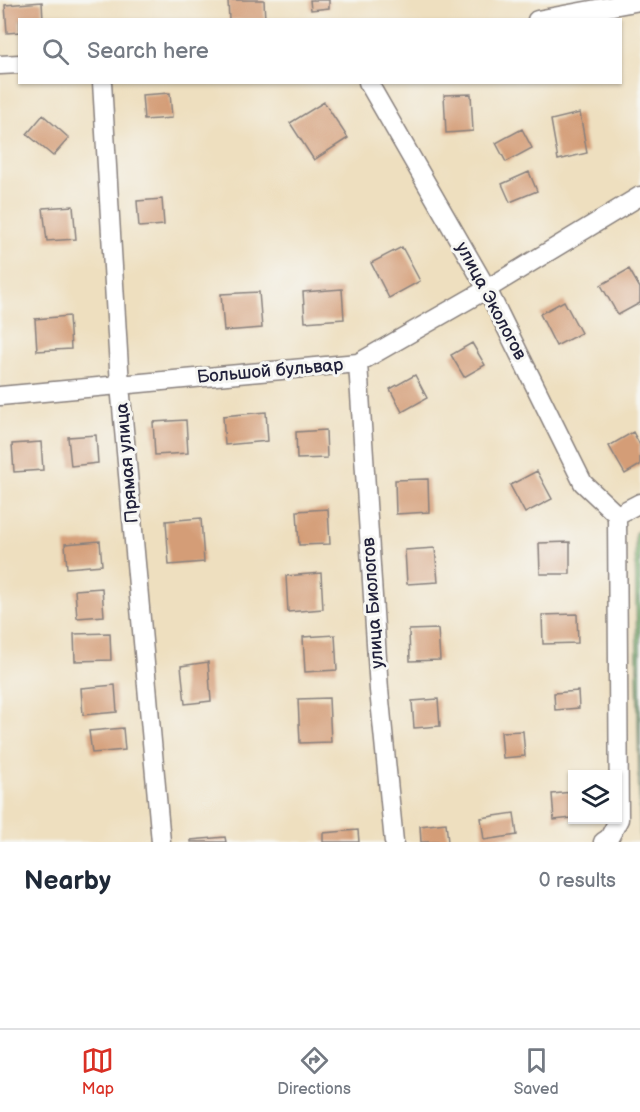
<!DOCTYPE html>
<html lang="en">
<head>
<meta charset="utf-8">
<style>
	:root { --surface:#fff; --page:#f2f2f3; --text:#1f2937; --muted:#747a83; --line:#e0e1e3; --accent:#d93025 }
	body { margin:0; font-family:"Balsamiq Sans",sans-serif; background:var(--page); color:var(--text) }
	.controls { position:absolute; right:18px; bottom:18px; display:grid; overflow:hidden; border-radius:0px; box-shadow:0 2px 4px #0004 }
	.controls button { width:54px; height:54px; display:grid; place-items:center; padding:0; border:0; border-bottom:2px solid var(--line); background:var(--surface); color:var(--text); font:30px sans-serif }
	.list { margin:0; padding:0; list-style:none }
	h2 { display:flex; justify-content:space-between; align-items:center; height:78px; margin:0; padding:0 24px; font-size:26px }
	h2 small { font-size:20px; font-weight:400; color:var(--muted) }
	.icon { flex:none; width:33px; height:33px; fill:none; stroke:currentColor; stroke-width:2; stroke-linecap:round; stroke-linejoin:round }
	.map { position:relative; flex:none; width:640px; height:842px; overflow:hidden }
	.search { position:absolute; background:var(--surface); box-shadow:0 2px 4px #0004; left:18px; right:18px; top:18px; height:66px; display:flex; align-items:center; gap:15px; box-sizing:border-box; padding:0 21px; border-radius:0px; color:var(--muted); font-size:22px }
	.sheet { height:186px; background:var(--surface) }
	nav { display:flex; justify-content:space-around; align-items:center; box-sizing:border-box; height:84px; border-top:2px solid var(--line); background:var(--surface); font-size:16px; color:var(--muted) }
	nav a { display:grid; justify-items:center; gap:3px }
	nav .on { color:var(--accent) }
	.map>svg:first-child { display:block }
</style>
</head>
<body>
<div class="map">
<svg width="640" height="842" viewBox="0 0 640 842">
	<rect width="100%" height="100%" fill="#f6f6f2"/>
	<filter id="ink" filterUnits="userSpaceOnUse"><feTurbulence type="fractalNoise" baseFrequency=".0167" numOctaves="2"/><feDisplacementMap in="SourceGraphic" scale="12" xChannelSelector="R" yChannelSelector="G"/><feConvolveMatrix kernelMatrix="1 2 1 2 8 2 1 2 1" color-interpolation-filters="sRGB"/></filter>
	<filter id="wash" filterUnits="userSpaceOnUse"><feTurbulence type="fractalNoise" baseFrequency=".008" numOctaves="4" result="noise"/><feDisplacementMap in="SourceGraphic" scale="24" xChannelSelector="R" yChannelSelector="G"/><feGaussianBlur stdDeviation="1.35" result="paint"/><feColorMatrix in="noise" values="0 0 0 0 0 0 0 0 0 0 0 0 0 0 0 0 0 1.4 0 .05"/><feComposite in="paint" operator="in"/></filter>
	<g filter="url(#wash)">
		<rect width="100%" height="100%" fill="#eedfbf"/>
		<!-- forest -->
		<path fill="#86bb76" stroke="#546e58" stroke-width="1.5" d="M640,530v312l-5,-309z"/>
		<g id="blocks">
			<!-- building -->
			<path fill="#d49d77" d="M228,0h36l1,20h-36z
				M310,0h19v8l-18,2z
				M42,2l1,18h-23v12l-13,1 -2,-28z
				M170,93l2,25 -28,2 -2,-25z
				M471,94l2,37 -27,2 -2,-38z
				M324,102l24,36 -34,22 -24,-37z
				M580,113l7,40 -29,7 -7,-40z
				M43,115l26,23 -16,18 -26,-22z
				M522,129l10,19 -26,14 -10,-19z
				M529,172l8,19 -27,11 -8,-18z
				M162,199l2,26 -25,2 -2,-26z
				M73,206l3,33 -29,2 -4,-33z
				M402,247l18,34 -31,17 -18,-35z
				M629,269l11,19v15l-22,12 -17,-30z
				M342,289l2,30 -39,3 -2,-30z
				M259,292l3,36 -38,3 -3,-37z
				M564,301l17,32 -25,13 -16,-32z
				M69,316l2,33 -34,2 -2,-32z
				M472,343l13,22 -21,12 -13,-22z
				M415,375l12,23 -25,14 -12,-23z
				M266,412l2,29 -43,4 -2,-29z
				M186,420l2,33 -33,2 -2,-33z
				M326,430l1,28 -30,1 -1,-27z
				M633,432l7,13v20l-15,9 -16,-28z
				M96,435l2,28 -27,3 -3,-29z
				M41,442l2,28 -29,2 -2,-28z
				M537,471l15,28 -27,14 -15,-28z
				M428,479l1,33 -33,2 -1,-34z
				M328,509l2,35 -31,1 -2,-34z
				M201,518l3,44 -35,3 -3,-44z
				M100,541l2,24 -35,3 -2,-24z
				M570,542v32h-30l-1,-31z
				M435,548l3,34 -31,2 -2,-34z
				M321,573l2,36 -35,3 -2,-36z
				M102,588l2,28 -27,2 -2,-28z
				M577,614l1,29 -35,1 -1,-29z
				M438,629l2,31 -30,1 -1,-31z
				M110,633l1,27 -36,1 -1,-27z
				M335,635l2,35 -32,2 -2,-35z
				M208,662l3,39 -26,3 -4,-38z
				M115,685l2,27 -34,3 -2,-27z
				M578,691l1,17 -24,2 -1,-17z
				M329,698l2,44 -31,1 -2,-44z
				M438,699l2,27 -26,2 -2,-27z
				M123,728l2,22 -33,3 -3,-22z
				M523,731l2,25 -22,2 -2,-26z
				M572,792v26l-18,2 -2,-26z
				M514,813l3,22 -33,5 -3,-22z
				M446,823l2,19h-27l-1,-16z
				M358,830l1,12h-36v-9z
				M225,837l1,5h-35v-2z"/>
		</g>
	</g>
	<g filter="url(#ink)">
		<use href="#blocks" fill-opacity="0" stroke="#88807d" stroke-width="1.5"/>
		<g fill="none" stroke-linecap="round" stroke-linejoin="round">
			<defs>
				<path id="street" d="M537,20l103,-19
					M0,65l20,-1
					M102,82l18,303 41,457
					M368,82l119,207 96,194 34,32
					M358,363l21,327 15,152
					M0,396l358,-33 129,-74 153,-93
					M603,842l6,-4 10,-19 -2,-304 23,-12"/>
			</defs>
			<!-- street casing -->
			<use href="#street" stroke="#88807d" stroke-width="21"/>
			<!-- street -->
			<use href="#street" stroke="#fff" stroke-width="18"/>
		</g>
	</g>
	<g text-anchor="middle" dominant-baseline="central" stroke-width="6" stroke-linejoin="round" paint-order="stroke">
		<!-- street labels -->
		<g font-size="18" fill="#22223b" stroke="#f6f6f2">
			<text transform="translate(491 301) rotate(62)">улица Экологов</text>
			<text transform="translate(270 371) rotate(-5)">Большой бульвар</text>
			<text transform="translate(127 463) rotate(-95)">Прямая улица</text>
			<text transform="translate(373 603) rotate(-94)">улица Биологов</text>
		</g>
	</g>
</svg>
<div class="controls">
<button><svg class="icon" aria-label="layers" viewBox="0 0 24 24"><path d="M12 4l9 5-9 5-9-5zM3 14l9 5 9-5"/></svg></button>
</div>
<div class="search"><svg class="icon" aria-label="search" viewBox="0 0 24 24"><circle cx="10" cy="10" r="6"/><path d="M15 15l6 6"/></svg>Search here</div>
</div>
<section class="sheet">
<h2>Nearby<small>0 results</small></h2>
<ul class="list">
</ul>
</section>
<nav>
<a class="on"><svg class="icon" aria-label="map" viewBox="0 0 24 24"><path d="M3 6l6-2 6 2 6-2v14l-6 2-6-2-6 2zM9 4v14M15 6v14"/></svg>Map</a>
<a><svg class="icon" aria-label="directions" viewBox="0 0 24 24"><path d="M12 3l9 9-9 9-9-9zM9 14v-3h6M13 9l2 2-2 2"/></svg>Directions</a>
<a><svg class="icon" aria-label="saved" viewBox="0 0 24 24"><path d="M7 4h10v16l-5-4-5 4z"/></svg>Saved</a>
</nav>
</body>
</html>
